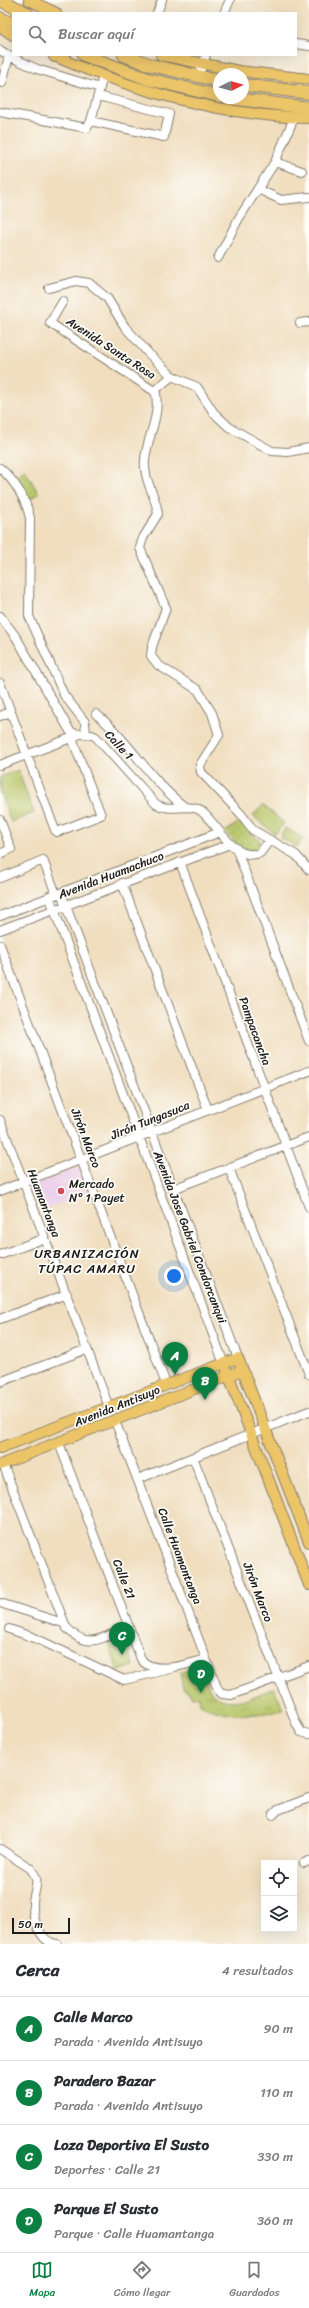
<!DOCTYPE html>
<html lang="es">
<head>
<meta charset="utf-8">
<style>
	:root { --surface:#fff; --page:#f7f7f7; --text:#2b2b33; --muted:#7c7c81; --line:#e1e1e2; --accent:#0b8043 }
	body { margin:0; font-family:Sriracha,sans-serif; background:var(--page); color:var(--text) }
	.controls { position:absolute; right:12px; bottom:12px; display:grid; overflow:hidden; border-radius:0px; box-shadow:0 4px 16px #0002 }
	.controls button { width:36px; height:36px; display:grid; place-items:center; padding:0; border:0; border-bottom:1px solid var(--line); background:var(--surface); color:var(--text); font:20px sans-serif }
	.compass { position:absolute; left:213px; top:68px; width:36px; height:36px; border-radius:50%; background:var(--surface); box-shadow:0 4px 16px #0002; rotate:85deg }
	.scale { position:absolute; left:12px; bottom:10px; width:58px; box-sizing:border-box; padding-left:4px; border:2px solid #1c1c1c; border-top:0; font-size:11px; line-height:14px; white-space:nowrap; color:#1c1c1c; -webkit-text-stroke:3px #fdfcf7; paint-order:stroke }
	.you { position:absolute; left:174px; top:1276px; width:14px; height:14px; margin:-10px; border:3px solid #fff; border-radius:50%; background:#1a73e8; box-shadow:0 0 0 6px #1a73e833 }
	.badge { display:grid; place-items:center; width:26px; height:26px; border-radius:50%; background:var(--accent); color:#fff; font-size:13px; font-weight:700 }
	.pin { position:absolute; translate:-50% -33px; filter:drop-shadow(0 1px 2px #0008) }
	.pin::after { content:''; position:absolute; top:21px; width:14px; height:12px; background:inherit; clip-path:polygon(0 0,100% 0,50% 100%) }
	.list { margin:0; padding:0; list-style:none }
	h2 { display:flex; justify-content:space-between; align-items:center; height:52px; margin:0; padding:0 16px; font-size:17px }
	h2 small { font-size:13px; font-weight:400; color:var(--muted) }
	.list li { display:grid; grid-template-columns:26px 1fr auto; gap:12px; align-items:center; box-sizing:border-box; height:64px; padding:0 16px; border-top:1px solid var(--line) }
	.list b { display:block; font-size:15px; white-space:nowrap }
	.list p { margin:0; font-size:13px; white-space:nowrap; color:var(--muted) }
	.list em { font-size:13px; font-style:normal; color:var(--muted) }
	.icon { flex:none; width:22px; height:22px; fill:none; stroke:currentColor; stroke-width:2; stroke-linecap:round; stroke-linejoin:round }
	.map { position:relative; flex:none; width:309px; height:1944px; overflow:hidden }
	.search { position:absolute; background:var(--surface); box-shadow:0 4px 16px #0002; left:12px; right:12px; top:12px; height:44px; display:flex; align-items:center; gap:10px; box-sizing:border-box; padding:0 14px; border-radius:0px; color:var(--muted); font-size:15px }
	.sheet { height:308px; background:var(--surface) }
	nav { display:flex; justify-content:space-around; align-items:center; box-sizing:border-box; height:56px; border-top:1px solid var(--line); background:var(--surface); font-size:11px; color:var(--muted) }
	nav a { display:grid; justify-items:center; gap:2px }
	nav .on { color:var(--accent) }
	.map>svg:first-child { display:block }
</style>
</head>
<body>
<div class="map">
<svg width="309" height="1944" viewBox="0 0 309 1944">
	<defs>
		<pattern id="grass-dots" width="8" height="8" patternUnits="userSpaceOnUse"><rect width="8" height="8" fill="#b6c568"/><path d="M2 2h.1M6 6h.1" fill="none" stroke="#9ca95a" stroke-width="1.8" stroke-linecap="round"/></pattern>
		<pattern id="park-tufts" width="24" height="20" patternUnits="userSpaceOnUse"><rect width="24" height="20" fill="#b6c568"/><path d="M3 7l-1-3M5 7V3M7 7l1-3M15 17l-1-3M17 17v-4M19 17l1-3" fill="none" stroke="#9ca95a"/></pattern>
	</defs>
	<rect width="100%" height="100%" fill="#fdfcf7"/>
	<filter id="ink" filterUnits="userSpaceOnUse"><feTurbulence type="fractalNoise" baseFrequency=".025" numOctaves="2"/><feDisplacementMap in="SourceGraphic" scale="8" xChannelSelector="R" yChannelSelector="G"/><feConvolveMatrix kernelMatrix="1 2 1 2 8 2 1 2 1" color-interpolation-filters="sRGB"/></filter>
	<filter id="wash" filterUnits="userSpaceOnUse"><feTurbulence type="fractalNoise" baseFrequency=".012" numOctaves="4" result="noise"/><feDisplacementMap in="SourceGraphic" scale="16" xChannelSelector="R" yChannelSelector="G"/><feGaussianBlur stdDeviation="0.9" result="paint"/><feColorMatrix in="noise" values="0 0 0 0 0 0 0 0 0 0 0 0 0 0 0 0 0 1.4 0 .05"/><feComposite in="paint" operator="in"/></filter>
	<g filter="url(#wash)">
		<rect width="100%" height="100%" fill="#f0debf"/>
		<!-- built -->
		<path fill="#ecd1ea" d="M75,1168l4,2 9,24 -45,16 -8,-22 2,-4z"/>
		<!-- grass -->
		<path fill="url(#grass-dots)" stroke="#697042" d="M242,820l7,12 11,8 -1,9c-14,5 -25,-8 -34,-17z"/>
		<!-- park -->
		<path fill="url(#park-tufts)" stroke="#697042" d="M197,1669l4,1c5,7 6,17 11,23 16,17 45,2 62,-5l9,21c-29,8 -56,8 -83,-5l-1,-8 -7,1 -3,-5 -6,-3 -3,-17z"/>
		<!-- pitch -->
		<path fill="#b6c568" stroke="#697042" d="M25,470l14,24 -13,7 -14,-23z
			M18,770l16,43 -23,9 -11,-29v-16z
			M263,805l21,18 -9,11 -22,-18z
			M285,828l18,10 -6,9 -17,-10z
			M126,1638l8,28 -16,5 -9,-27z"/>
	</g>
	<g filter="url(#ink)">
		<g fill="none" stroke-linecap="round" stroke-linejoin="round">
			<defs>
				<path id="minor" d="M157,13l5,-13
					M224,13l6,-13
					M296,44l13,2
					M0,50l9,6 28,13 63,19
					M198,77l8,-22
					M2,83l7,-27
					M0,112l87,16 4,-7 12,-45
					M91,121l73,16 5,-23 -71,-18
					M275,162l27,9
					M258,189l23,11 28,-3
					M218,258l21,-40 36,-56 19,-44
					M49,288l27,-7 13,2 18,15 18,29 24,27 23,22 25,11 17,26 15,14 43,24 16,1 21,-4
					M63,301l-13,22 104,68 2,3c4,24 -9,43 -11,66 -2,20 11,35 13,54l-15,24 -3,10 26,60 -14,39 -1,9 7,9 40,25 14,23 7,22 -19,30 1,7 40,42 12,16 43,25 13,15
					M300,323l9,-1
					M154,391l18,-15
					M0,468c14,12 26,31 30,50l-1,98 35,79 21,27 1,12
					M0,616l16,21 54,94c8,6 18,0 26,6l60,67c15,9 31,-2 45,7 18,14 32,51 59,42l9,-12
					M0,683l55,147 2,2 44,-17 -29,-77
					M96,714c34,27 54,67 89,93
					M0,716l11,-4
					M0,765l76,-29
					M0,820l11,29 -11,5
					M236,848l73,193
					M180,862l129,345
					M0,878l43,-18 13,34
					M122,883l86,227
					M61,893l177,465
					M49,896l175,468
					M0,916l220,-84
					M0,930l230,-86
					M0,945l166,439
					M0,1120l109,287
					M229,1168l80,206
					M173,1189l136,-52
					M0,1191l309,-120
					M0,1255l45,-17
					M0,1319l67,-25
					M0,1382l87,-33
					M115,1421l103,269 4,4 9,1 78,-29
					M59,1443l82,216c12,17 49,5 65,0
					M193,1457l103,266 5,9 8,2
					M3,1464l63,163c22,25 37,10 63,-1
					M138,1479l171,-68
					M0,1603l63,20
					M9,1629l26,9 89,42 46,-11
					M273,1815l5,-5 31,-12
					M0,1849l30,19c2,3 5,6 6,10 2,8 -3,17 -3,25 -1,15 7,40 24,41
					M304,1863l5,-2"/>
				<path id="major" d="M29,0l27,13
					M161,55l78,16 70,8
					M54,56c81,35 166,60 255,62
					M227,1371l82,214
					M0,1448l238,-90 71,184
					M0,1465l243,-95"/>
				<path id="highway" d="M0,0l27,13
					M0,18l13,6
					M0,25l13,9
					M84,55l64,24 71,17
					M124,55l27,10 68,16
					M55,56l9,-1
					M243,85l66,8
					M228,98l81,10"/>
			</defs>
			<!-- minor casing -->
			<use href="#minor" stroke="#867d6e" stroke-width="10"/>
			<!-- major casing -->
			<use href="#major" stroke="#867d6e" stroke-width="12"/>
			<!-- highway casing -->
			<use href="#highway" stroke="#867d6e" stroke-width="14"/>
			<!-- minor -->
			<use href="#minor" stroke="#fff" stroke-width="8"/>
			<!-- major -->
			<use href="#major" stroke="#ecc569" stroke-width="10"/>
			<!-- highway -->
			<use href="#highway" stroke="#ecc569" stroke-width="12"/>
		</g>
	</g>
	<!-- markers -->
	<circle fill="#d1495b" stroke="#fdfcf7" stroke-width="1.5" cx="61" cy="1191" r="4"/>
	<g text-anchor="middle" dominant-baseline="central" stroke-width="3.5" stroke-linejoin="round" paint-order="stroke">
		<!-- street labels -->
		<g font-size="12" fill="#1c1c1c" stroke="#fdfcf7">
			<text transform="translate(111 348) rotate(33)">Avenida Santa Rosa</text>
			<text transform="translate(119 745) rotate(47)">Calle 1</text>
			<text transform="translate(111 875) rotate(-21)">Avenida Huamachuco</text>
			<text transform="translate(255 1031) rotate(70)">Pampacancha</text>
			<text transform="translate(150 1120) rotate(-22)">Jirón Tungasuca</text>
			<text transform="translate(86 1138) rotate(69)">Jirón Marco</text>
			<text transform="translate(44 1203) rotate(69)">Huamantanga</text>
			<text transform="translate(190 1237) rotate(69)">Avenida Jose Gabriel Condorcanqui</text>
			<text transform="translate(117 1406) rotate(-22)">Avenida Antisuyo</text>
			<text transform="translate(180 1556) rotate(69)">Calle Huamantanga</text>
			<text transform="translate(124 1579) rotate(69)">Calle 21</text>
			<text transform="translate(258 1592) rotate(69)">Jirón Marco</text>
		</g>
		<!-- poi labels -->
		<g font-size="12" fill="#1c1c1c" stroke="#fdfcf7" text-anchor="start">
			<text x="69" y="1184">Mercado<tspan x="69" dy="14">N° 1 Payet</tspan></text>
		</g>
		<!-- neighbourhood labels -->
		<g font-size="13" letter-spacing="1" fill="#1c1c1c" stroke="#fdfcf7">
			<text x="87" y="1253">URBANIZACIÓN<tspan x="87" dy="15">TÚPAC AMARU</tspan></text>
		</g>
	</g>
</svg>
<div class="controls">
<button><svg class="icon" aria-label="locate" viewBox="0 0 24 24"><circle cx="12" cy="12" r="6"/><path d="M12 2v4M12 18v4M2 12h4M18 12h4"/></svg></button>
<button><svg class="icon" aria-label="layers" viewBox="0 0 24 24"><path d="M12 4l9 5-9 5-9-5zM3 14l9 5 9-5"/></svg></button>
</div>
<svg class="compass" viewBox="-18 -18 36 36"><path d="M0-13l5 13h-10z" fill="#e53935"/><path d="M0 13l5-13h-10z" fill="#7c7c81"/></svg>
<div class="scale">50 m</div>
<div class="you"></div>
<div class="pin badge" style="left:175px;top:1375px">A</div>
<div class="pin badge" style="left:205px;top:1400px">B</div>
<div class="pin badge" style="left:122px;top:1655px">C</div>
<div class="pin badge" style="left:201px;top:1693px">D</div>
<div class="search"><svg class="icon" aria-label="search" viewBox="0 0 24 24"><circle cx="10" cy="10" r="6"/><path d="M15 15l6 6"/></svg>Buscar aquí</div>
</div>
<section class="sheet">
<h2>Cerca<small>4 resultados</small></h2>
<ul class="list">
<li><span class="badge">A</span><div><b>Calle Marco</b><p>Parada · Avenida Antisuyo</p></div><em>90 m</em></li>
<li><span class="badge">B</span><div><b>Paradero Bazar</b><p>Parada · Avenida Antisuyo</p></div><em>110 m</em></li>
<li><span class="badge">C</span><div><b>Loza Deportiva El Susto</b><p>Deportes · Calle 21</p></div><em>330 m</em></li>
<li><span class="badge">D</span><div><b>Parque El Susto</b><p>Parque · Calle Huamantanga</p></div><em>360 m</em></li>
</ul>
</section>
<nav>
<a class="on"><svg class="icon" aria-label="map" viewBox="0 0 24 24"><path d="M3 6l6-2 6 2 6-2v14l-6 2-6-2-6 2zM9 4v14M15 6v14"/></svg>Mapa</a>
<a><svg class="icon" aria-label="directions" viewBox="0 0 24 24"><path d="M12 3l9 9-9 9-9-9zM9 14v-3h6M13 9l2 2-2 2"/></svg>Cómo llegar</a>
<a><svg class="icon" aria-label="saved" viewBox="0 0 24 24"><path d="M7 4h10v16l-5-4-5 4z"/></svg>Guardados</a>
</nav>
</body>
</html>
